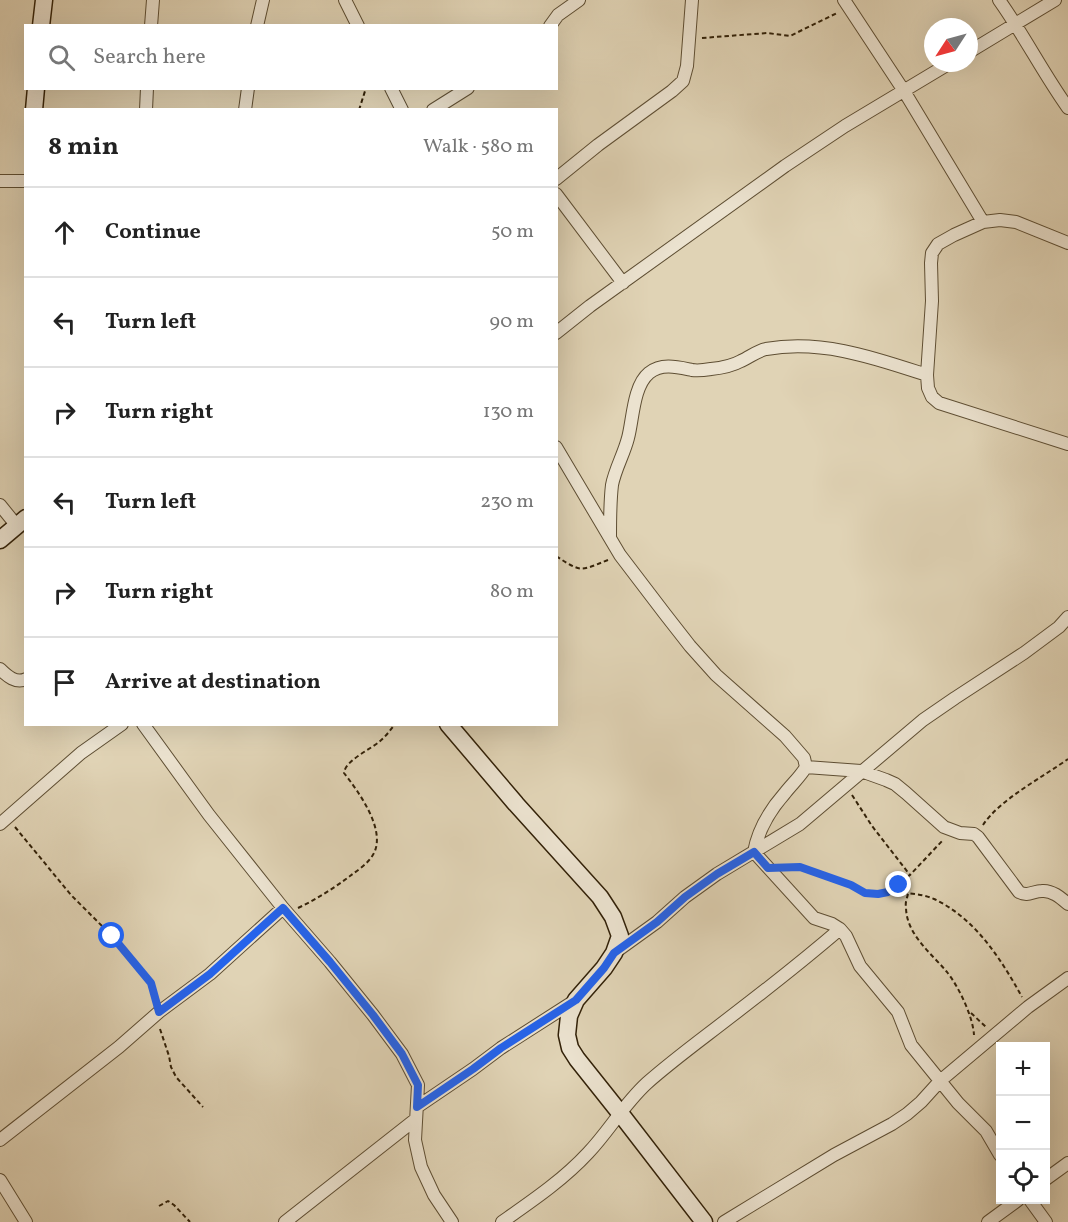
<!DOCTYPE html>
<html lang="en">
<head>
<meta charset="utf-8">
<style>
	:root { --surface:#fff; --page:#f6f6f6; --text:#222; --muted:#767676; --line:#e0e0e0 }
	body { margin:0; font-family:Vollkorn,serif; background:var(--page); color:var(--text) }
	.controls { position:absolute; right:18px; bottom:18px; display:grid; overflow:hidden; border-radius:0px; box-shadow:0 6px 24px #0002 }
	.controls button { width:54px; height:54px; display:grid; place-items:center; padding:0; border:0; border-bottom:2px solid var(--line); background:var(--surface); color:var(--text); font:30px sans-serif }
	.compass { position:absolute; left:924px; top:18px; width:54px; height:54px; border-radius:50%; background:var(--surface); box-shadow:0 6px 24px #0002; rotate:234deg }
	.stop { position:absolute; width:18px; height:18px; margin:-14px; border:4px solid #2563eb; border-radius:50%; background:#fff }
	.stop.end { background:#2563eb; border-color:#fff; box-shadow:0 2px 6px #0008 }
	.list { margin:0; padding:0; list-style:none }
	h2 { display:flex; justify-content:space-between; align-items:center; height:78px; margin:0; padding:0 24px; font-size:26px }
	h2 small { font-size:20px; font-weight:400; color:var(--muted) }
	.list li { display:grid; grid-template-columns:39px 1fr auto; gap:18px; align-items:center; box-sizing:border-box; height:90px; padding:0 24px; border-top:2px solid var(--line) }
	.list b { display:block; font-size:22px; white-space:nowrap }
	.list em { font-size:20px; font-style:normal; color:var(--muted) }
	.icon { flex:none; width:33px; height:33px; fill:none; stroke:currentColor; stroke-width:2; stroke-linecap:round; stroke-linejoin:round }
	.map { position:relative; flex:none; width:1068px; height:1222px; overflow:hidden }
	.search { position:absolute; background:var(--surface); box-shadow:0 6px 24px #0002; left:24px; top:24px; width:534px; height:66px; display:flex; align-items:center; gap:15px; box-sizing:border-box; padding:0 21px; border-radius:0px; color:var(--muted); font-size:22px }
	.panel { position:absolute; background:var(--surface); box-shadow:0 6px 24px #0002; left:24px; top:108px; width:534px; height:618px; border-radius:0px }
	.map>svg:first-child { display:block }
</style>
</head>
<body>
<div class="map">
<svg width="1068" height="1222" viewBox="0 0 1068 1222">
	<rect width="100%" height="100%" fill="#e0d3b5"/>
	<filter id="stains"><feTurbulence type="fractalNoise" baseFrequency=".00333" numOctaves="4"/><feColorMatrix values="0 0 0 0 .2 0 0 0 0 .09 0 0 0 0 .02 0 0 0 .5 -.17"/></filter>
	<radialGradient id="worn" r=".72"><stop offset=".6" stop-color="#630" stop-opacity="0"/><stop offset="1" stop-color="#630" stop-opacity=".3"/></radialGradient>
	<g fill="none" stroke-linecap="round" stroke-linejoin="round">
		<defs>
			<path id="street" d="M345,0l13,26
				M844,0l60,91 79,131
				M999,0c25,35 44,73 69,108
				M151,26l2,-26
				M257,26l6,-26
				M550,26l8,-11 21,-15
				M969,52l86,-52
				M391,88l11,22
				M146,110l1,-22
				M245,110l3,-22
				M433,110l35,-22
				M556,179l42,-34 74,-54 11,-10 4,-15 5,-66
				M0,181h26
				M556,194l67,89
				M1068,243l-52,-21 -16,-2 -17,2 -29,13 -16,9 -6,9 -1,10 1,38 -5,74 1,13 4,9 7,6 129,41
				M556,333l34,-27 195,-140 60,-40 105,-63
				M556,447l64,108 45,59 25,32 26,29 69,61 19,22 2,9c-6,10 -14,17 -21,26 -15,17 -27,37 -31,59l60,66 18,6 8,5 6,7 14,30 38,46 13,33 47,58 28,28 14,24
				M0,505l17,21
				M610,536c0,-17 0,-34 2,-51 3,-16 12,-31 16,-47 5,-18 5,-52 21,-65 13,-10 28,-6 43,-3 6,1 13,0 19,-1 10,-1 21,-3 30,-8 9,-4 16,-10 25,-12 56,-10 109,9 161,26
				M0,669c7,7 16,15 26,10
				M143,724l66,91 74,93 47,54 43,53 29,39 16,31 -3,55 6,27 13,28 18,27
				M806,767l55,4 25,9 9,4 11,9 38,34 16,6 14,1 4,3 41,55c9,5 14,-1 23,-1 10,-1 19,7 26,13
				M0,824l81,-71 41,-29
				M614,953l43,-31 28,-25 32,-23 83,-50 123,-104 32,-22 69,-45 35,-26 9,-10
				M417,1107l56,-38 28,-21 75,-48
				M0,1140l119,-93 40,-35 51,-38 73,-66
				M1046,1179l22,-16
				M0,1180l26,42
				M1030,1200l16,22
				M285,1222l131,-103
				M502,1222c30,-21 61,-42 86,-69 21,-22 36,-49 59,-70 26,-23 55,-44 82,-65 38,-29 75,-58 111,-89
				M724,1222l110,-67 58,-31 15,-10 14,-12 19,-21 88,-74 40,-29
				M988,1222l30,-22"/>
			<path id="secondary" d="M41,26l3,-26
				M34,110l2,-22
				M0,540l26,-22
				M448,724l68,80 84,93 13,20 7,19 -6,17 -10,15 -28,32 -7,16 -2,19 3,13 7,11 43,54 84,109"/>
		</defs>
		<!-- street casing -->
		<use href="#street" stroke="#5e4e33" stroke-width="14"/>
		<!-- secondary casing -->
		<use href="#secondary" stroke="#322108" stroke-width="19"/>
		<!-- path -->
		<path stroke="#322108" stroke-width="2" stroke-dasharray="4.5 3" stroke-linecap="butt" d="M702,38l65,-5 23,3 47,-23
			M359,110l7,-22
			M556,556c26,17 24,15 52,4
			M852,795l20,31 38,49
			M983,825c16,-25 60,-48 85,-66
			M15,827l56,68 41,41 31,35 8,12 5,17
			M783,868l16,-1 15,5 37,13 14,8 13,1 10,-2 22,-17 33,-35
			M888,892c15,1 33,1 46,7 41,19 67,60 88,98
			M908,894c-1,4 -3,9 -2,13 0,27 25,46 41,65 12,15 26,45 27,63
			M298,908c19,-9 36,-20 52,-32 8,-6 19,-13 24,-23 12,-24 -16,-62 -30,-80 1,-12 25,-23 35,-31 6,-5 11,-11 16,-18
			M971,1013l15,14
			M160,1029l9,27 2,11 5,10 27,30
			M159,1206l9,-5 6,4 16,17"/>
		<!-- street -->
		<use href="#street" stroke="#ebe2cf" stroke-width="12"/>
		<!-- secondary -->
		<use href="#secondary" stroke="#ebe2cf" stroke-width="16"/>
	</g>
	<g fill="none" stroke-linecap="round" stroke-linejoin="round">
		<!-- route -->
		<path stroke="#2563eb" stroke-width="8" d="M112,936l39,47 8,29 51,-38 73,-66 47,54 43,53 29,39 16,31 -1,22 56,-38 28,-21 75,-48 28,-32 10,-15 43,-31 28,-25 32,-23 37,-22 14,16 32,-1 51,18 14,8 13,1 10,-2 11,-7"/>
	</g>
	<rect width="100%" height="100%" filter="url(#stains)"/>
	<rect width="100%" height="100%" fill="url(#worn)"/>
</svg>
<div class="controls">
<button>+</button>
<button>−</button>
<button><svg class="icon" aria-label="locate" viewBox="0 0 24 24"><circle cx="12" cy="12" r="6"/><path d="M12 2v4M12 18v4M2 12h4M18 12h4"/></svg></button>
</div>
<svg class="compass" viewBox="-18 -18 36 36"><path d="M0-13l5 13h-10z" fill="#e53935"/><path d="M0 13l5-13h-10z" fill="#767676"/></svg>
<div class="stop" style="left:112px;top:936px"></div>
<div class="stop end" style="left:899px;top:885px"></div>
<div class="search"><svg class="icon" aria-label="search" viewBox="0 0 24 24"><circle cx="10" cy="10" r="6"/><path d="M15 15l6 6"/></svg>Search here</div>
<section class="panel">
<h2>8 min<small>Walk · 580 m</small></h2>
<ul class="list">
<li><svg class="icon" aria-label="ahead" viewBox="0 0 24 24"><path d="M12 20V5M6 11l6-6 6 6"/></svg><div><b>Continue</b></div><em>50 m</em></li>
<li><svg class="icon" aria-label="left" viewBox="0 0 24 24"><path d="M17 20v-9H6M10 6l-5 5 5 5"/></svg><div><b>Turn left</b></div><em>90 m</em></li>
<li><svg class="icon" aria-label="right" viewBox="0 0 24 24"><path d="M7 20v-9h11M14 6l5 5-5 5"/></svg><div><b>Turn right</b></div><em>130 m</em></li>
<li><svg class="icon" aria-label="left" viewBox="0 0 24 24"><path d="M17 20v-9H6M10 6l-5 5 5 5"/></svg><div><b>Turn left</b></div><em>230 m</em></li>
<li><svg class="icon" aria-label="right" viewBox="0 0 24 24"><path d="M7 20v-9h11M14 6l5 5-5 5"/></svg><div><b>Turn right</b></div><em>80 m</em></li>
<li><svg class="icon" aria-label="arrive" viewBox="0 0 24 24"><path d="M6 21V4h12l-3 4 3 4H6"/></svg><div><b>Arrive at destination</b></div></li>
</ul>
</section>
</div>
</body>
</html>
